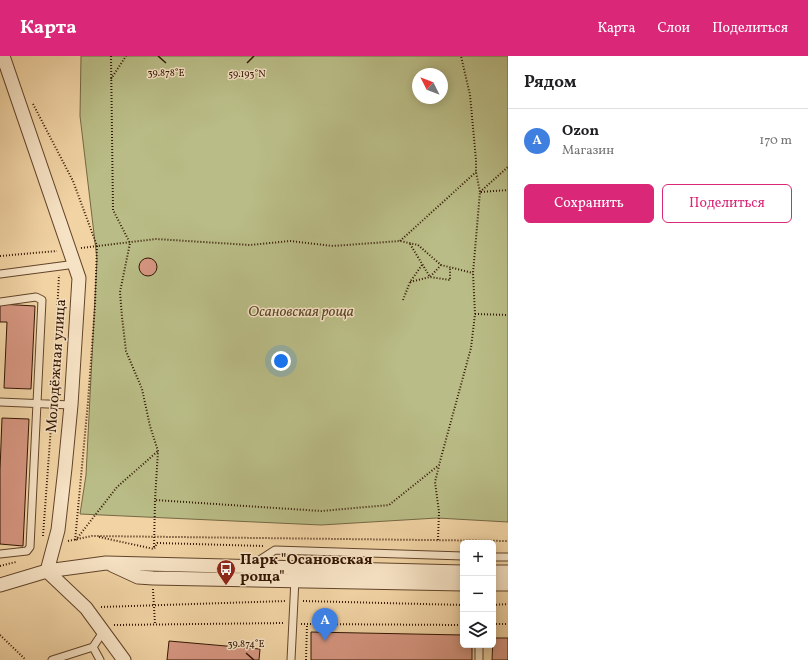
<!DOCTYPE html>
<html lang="ru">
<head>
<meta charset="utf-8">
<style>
	:root { --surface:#fff; --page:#f6f6f6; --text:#202124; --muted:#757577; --line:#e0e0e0; --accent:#db2777 }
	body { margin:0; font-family:Vollkorn,serif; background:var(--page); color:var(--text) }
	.controls { position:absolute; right:12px; bottom:12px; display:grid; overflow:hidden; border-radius:6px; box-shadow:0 2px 10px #0003 }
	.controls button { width:36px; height:36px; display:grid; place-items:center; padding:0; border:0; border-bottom:1px solid var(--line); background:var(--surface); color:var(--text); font:20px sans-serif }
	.compass { position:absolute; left:412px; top:12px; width:36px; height:36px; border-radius:50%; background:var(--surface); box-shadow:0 2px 10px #0003; rotate:312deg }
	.you { position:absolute; left:281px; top:305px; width:14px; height:14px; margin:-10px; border:3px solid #fff; border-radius:50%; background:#1a73e8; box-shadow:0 0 0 6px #1a73e833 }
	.badge { display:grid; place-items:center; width:26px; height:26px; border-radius:50%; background:var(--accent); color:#fff; font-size:13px; font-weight:700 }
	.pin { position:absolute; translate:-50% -33px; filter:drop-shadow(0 1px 2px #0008) }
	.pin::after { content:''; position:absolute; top:21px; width:14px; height:12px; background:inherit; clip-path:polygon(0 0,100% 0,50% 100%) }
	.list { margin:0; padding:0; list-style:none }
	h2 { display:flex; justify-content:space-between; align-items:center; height:52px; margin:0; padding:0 16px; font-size:17px }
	h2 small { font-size:13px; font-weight:400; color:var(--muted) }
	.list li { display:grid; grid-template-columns:26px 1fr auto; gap:12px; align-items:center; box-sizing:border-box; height:64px; padding:0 16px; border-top:1px solid var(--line) }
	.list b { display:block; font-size:15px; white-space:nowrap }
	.list p { margin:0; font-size:13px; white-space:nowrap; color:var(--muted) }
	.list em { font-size:13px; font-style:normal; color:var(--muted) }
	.actions { display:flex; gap:8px; padding:12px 16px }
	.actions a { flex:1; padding:9px 0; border:1px solid var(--accent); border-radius:6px; text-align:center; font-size:14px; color:var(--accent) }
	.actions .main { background:var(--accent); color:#fff }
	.icon { flex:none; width:22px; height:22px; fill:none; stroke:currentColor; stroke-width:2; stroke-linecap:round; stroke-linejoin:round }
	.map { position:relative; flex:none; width:508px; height:604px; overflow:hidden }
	header { display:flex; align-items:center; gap:24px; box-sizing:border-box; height:56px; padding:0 20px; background:var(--accent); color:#fff }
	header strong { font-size:19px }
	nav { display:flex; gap:22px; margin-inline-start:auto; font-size:14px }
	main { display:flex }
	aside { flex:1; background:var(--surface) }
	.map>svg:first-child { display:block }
</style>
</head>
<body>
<header>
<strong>Карта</strong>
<nav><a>Карта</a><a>Слои</a><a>Поделиться</a></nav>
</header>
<main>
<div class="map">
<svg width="508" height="604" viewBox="0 0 508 604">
	<rect width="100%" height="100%" fill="#f1d3a4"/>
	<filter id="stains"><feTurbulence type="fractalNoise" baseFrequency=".005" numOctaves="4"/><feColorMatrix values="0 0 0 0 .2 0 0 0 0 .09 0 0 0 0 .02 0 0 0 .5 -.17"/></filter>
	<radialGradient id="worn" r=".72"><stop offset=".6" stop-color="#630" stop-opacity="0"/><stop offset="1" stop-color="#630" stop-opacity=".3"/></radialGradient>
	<!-- green -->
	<path fill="#b9bc86" stroke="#766844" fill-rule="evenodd" d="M81,0h427v466l-71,-4 -116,7 -241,-11 6,-39 11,-216 -17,-143zM418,18h24v24h-24z"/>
	<!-- building -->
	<path fill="#d79782" stroke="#331502" d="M139 211a9 9 0 1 1 18 0a9 9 0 1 1-18 0Z
		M0,248l35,2 -4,83 -27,-1 3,-66h-7z
		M2,362l27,1 -6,127 -23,-2v-74z
		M311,576l152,3v10h9v15h-161z
		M493,582h15v22h-16z
		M169,585l91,8 -1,11h-92z"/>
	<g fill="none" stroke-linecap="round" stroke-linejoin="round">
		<defs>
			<path id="lane" d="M0,218l76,-10
				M0,246l36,-5 6,3 -12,247 -3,4 -27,3
				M0,346l71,3
				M493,501h15
				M252,509l23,-15 188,6
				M479,589v15
				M52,604l41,-13
				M100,604l-7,-13 10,-15
				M291,604l4,-81"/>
			<path id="street" d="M3,0l76,222 -8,127 -6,63 -7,62 -11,41
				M112,509l26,12 15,1 310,6
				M47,515l39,37 38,52
				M493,516h15
				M493,528h15
				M0,529l47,-14 59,-8 357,9"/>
		</defs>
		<!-- lane casing -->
		<use href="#lane" stroke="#62442a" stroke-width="9"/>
		<!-- street casing -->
		<use href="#street" stroke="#62442a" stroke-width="15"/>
		<!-- path -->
		<path stroke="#331502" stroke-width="2" stroke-dasharray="1 2" stroke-linecap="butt" d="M111,0l2,154 17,33 -10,49 2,25 4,34 16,38 8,37 8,25 -3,49 166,11 68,-6 50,-40 32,-117 4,-34 -2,-41 7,-81 -4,-20v-12l-6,-65 -9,-39
			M111,23l15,-23
			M33,48l40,77 24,65 -2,59 -7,97 -13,139 42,-54 41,-36
			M480,136l28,-25
			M481,136l27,-2
			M400,185l76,-69
			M410,188l20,33 11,-12
			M81,192l75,-9 94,6 40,-4 43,5 67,-5 18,4 23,20 32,8
			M0,200l57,-5
			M422,209l-12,17 20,-5 20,3v-13
			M403,244l7,-18
			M475,258l33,1
			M53,339l6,-120
			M43,480l9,-123
			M99,481l55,12 3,-6 107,3
			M438,484l1,-28 -4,-30 4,-16
			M68,485l24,-5 416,5
			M154,491l1,-47
			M0,510l16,-4
			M153,533l2,35
			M303,545l160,4
			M493,549l15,-1
			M101,551l185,-6
			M301,568l162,1
			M493,568h15
			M114,569l171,-2
			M0,579l26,25
			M306,604l1,-35"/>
		<!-- lane -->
		<use href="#lane" stroke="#f6e2c4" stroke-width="7"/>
		<!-- street -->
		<use href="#street" stroke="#f6e2c4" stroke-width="13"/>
	</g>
	<!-- ticks -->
	<path fill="none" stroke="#331502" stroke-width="1.5" d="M158,0l8,7M247,7l7,-7M246,597l8,7"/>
	<!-- icons -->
	<defs>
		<symbol id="bus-pin" viewBox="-11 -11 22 30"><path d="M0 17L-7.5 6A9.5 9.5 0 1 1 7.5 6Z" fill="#8f2418" stroke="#f6e2c4"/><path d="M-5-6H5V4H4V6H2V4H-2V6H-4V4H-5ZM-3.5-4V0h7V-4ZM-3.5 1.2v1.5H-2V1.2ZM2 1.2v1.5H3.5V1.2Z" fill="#fff"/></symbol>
	</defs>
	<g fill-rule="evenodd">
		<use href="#bus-pin" x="215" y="502" width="22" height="30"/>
	</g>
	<g text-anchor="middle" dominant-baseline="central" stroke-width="3" stroke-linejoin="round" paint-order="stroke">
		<!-- park labels -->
		<g font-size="15" font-style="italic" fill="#5b472a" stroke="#f6e2c4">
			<text x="301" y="256">Осановская роща</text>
		</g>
		<!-- street labels -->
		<g font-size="15" fill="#331502" stroke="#f6e2c4">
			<text transform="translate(57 310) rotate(-86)">Молодёжная улица</text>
		</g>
		<!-- poi labels -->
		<g font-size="15" font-weight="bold" fill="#331502" stroke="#f6e2c4" text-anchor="start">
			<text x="240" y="504">Парк "Осановская<tspan x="240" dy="17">роща"</tspan></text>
		</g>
	</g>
	<g font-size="10" text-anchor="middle" fill="#331502" stroke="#f6e2c4" stroke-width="3" stroke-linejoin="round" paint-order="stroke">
		<text x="166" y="20">39.878°E</text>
		<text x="247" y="21">59.193°N</text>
		<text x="246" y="591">39.874°E</text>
	</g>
	<rect width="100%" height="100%" filter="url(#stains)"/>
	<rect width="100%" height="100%" fill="url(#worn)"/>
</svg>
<div class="controls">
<button>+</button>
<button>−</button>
<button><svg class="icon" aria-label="layers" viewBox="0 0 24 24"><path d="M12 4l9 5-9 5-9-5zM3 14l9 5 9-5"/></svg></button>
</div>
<svg class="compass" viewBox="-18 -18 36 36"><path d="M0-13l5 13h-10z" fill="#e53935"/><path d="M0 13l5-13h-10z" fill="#757577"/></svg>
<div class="you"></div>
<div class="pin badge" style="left:325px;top:585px;background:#3f7fe0">A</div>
</div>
<aside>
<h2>Рядом<small></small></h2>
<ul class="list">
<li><span class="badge" style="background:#3f7fe0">A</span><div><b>Ozon</b><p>Магазин</p></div><em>170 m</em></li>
</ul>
<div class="actions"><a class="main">Сохранить</a><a>Поделиться</a></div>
</aside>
</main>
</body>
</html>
